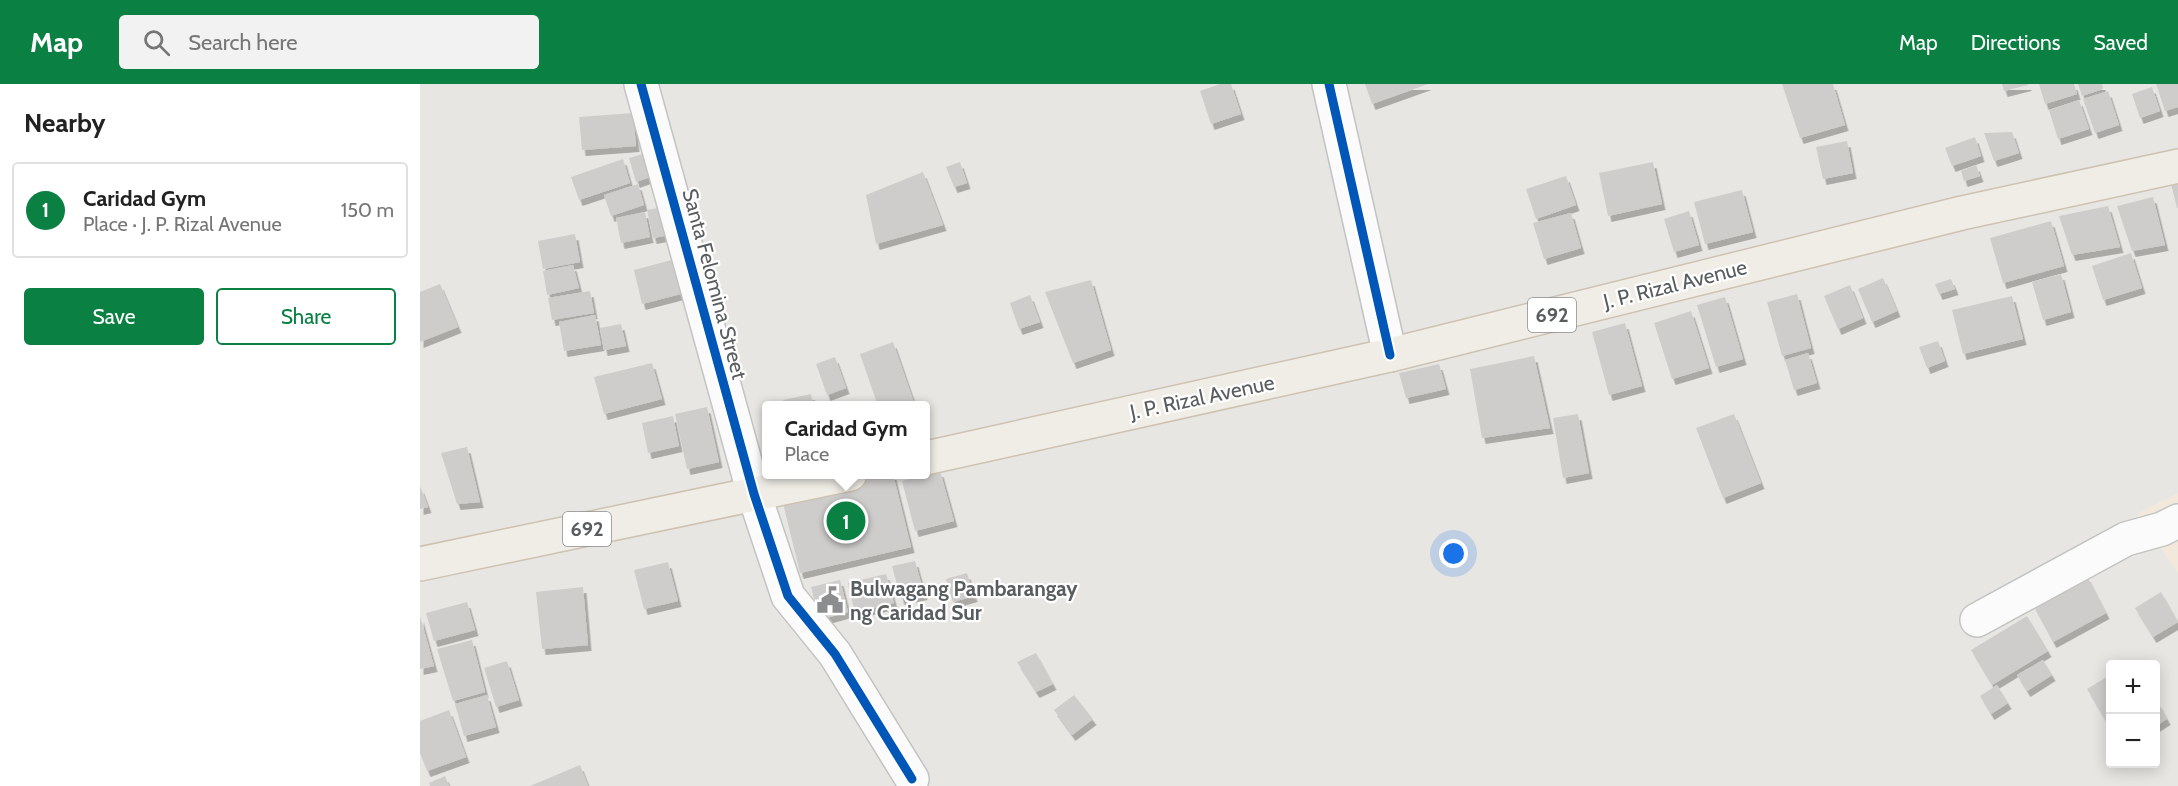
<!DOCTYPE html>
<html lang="en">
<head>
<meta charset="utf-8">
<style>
	:root { --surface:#fff; --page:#f2f2f2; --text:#222; --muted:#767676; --line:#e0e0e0; --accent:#0b8043 }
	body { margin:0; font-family:Cabin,sans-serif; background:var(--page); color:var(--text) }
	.controls { position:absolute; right:18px; bottom:18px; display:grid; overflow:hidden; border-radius:6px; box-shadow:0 3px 15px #0003 }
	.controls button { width:54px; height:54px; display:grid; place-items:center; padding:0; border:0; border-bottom:2px solid var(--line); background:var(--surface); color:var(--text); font:30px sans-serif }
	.you { position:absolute; left:1034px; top:470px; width:21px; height:21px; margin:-15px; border:4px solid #fff; border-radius:50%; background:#1a73e8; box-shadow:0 0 0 9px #1a73e833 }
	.badge { display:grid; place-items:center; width:39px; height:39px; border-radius:50%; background:var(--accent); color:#fff; font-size:20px; font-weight:700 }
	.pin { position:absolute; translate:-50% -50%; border:3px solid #fff; box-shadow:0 2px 6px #0006 }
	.popup { position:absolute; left:342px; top:317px; width:168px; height:78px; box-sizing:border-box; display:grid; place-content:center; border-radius:6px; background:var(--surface); filter:drop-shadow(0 2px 4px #0005); font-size:20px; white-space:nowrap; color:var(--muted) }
	.popup b { font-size:22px; color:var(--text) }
	.popup::after { content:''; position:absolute; left:50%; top:100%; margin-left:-12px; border:12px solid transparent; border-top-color:var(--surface) }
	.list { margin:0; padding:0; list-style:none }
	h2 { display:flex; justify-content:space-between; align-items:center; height:78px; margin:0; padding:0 24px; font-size:26px }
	h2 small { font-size:20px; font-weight:400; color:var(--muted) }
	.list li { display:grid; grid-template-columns:39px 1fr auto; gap:18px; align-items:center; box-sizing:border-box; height:96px; margin:0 12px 12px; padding:0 12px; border:2px solid var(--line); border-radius:6px }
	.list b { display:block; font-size:22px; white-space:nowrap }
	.list p { margin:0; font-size:20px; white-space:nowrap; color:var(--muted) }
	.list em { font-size:20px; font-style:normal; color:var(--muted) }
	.actions { display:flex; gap:12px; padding:18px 24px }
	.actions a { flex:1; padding:14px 0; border:2px solid var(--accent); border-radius:6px; text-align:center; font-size:21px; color:var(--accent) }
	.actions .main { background:var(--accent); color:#fff }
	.icon { flex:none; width:33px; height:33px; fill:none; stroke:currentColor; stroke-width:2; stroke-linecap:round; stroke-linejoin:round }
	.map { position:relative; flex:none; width:1758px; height:702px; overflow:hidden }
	header { display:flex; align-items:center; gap:36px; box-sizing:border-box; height:84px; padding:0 30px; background:var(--accent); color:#fff }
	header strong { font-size:28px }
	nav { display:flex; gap:33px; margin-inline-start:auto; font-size:21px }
	.search { width:420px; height:54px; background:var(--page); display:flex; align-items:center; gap:15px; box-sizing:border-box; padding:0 21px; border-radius:6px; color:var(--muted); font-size:22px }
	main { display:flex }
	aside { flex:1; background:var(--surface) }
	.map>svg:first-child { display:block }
</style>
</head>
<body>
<header>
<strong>Map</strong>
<div class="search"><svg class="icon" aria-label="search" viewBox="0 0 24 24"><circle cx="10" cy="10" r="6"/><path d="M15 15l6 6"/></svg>Search here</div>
<nav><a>Map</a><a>Directions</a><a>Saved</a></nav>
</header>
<main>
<aside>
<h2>Nearby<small></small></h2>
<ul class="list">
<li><span class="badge">1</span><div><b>Caridad Gym</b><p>Place · J. P. Rizal Avenue</p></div><em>150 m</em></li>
</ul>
<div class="actions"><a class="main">Save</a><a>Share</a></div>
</aside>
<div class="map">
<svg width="1758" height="702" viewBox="0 0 1758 702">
	<defs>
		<filter id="shadow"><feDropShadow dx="3.5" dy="6" stdDeviation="0" flood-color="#0004"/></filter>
	</defs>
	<rect width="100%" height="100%" fill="#e8e6e3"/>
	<!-- commercial -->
	<path fill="#f2e9dc" d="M1758,409v80l-41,-59z"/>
	<!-- building -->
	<path fill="#cfcdcc" filter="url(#shadow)" d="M800,0h11l10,30 -30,10 -11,-33z
		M945,0h63l-56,20z
		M1362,0h51l12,41 -45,13z
		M1582,0h26v1l-24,6z
		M1619,0h35l3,10 -32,10z
		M1658,0h24l1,5 -21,7z
		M1736,0h22v23l-13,4z
		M1732,3l8,24 -20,7 -8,-24z
		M1688,7l11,34 -24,8 -12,-34z
		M1659,16l10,29 -31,10 -9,-29z
		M213,29l3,33 -54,4 -3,-33z
		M1592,48l7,21 -25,8 -10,-28z
		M1555,53l6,19 -29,10 -7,-18z
		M1427,57l6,32 -30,6 -7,-32z
		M226,69l7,23 -17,6 -7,-24z
		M203,75l7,24 -51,17 -8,-23z
		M540,78l7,21 -13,4 -8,-20z
		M1233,78l9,42 -54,12 -9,-43z
		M1556,81l4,11 -16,5 -3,-10z
		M503,88l20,53 -67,19 -10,-49z
		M1146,92l10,29 -40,14 -10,-30z
		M1758,98v26h-1l-6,-24z
		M218,100l6,21 -33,11 -7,-21z
		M1322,106l11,42 -48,12 -11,-42z
		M1733,113l12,48 -33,6 -15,-45z
		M1688,122l12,41 -48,8 -13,-39z
		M243,123l6,28 -16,3 -6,-28z
		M1269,127l10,34 -25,7 -10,-33z
		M225,128l5,25 -29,6 -5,-25z
		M1151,129l10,35 -37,11 -11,-36z
		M1631,137l13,45 -61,17 -13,-45z
		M155,150l5,28 -37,7 -5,-28z
		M1711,169l11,35 -39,12 -11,-34z
		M259,174l9,34 -46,12 -8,-34z
		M153,181l6,23 -32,7 -4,-24z
		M1641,190l10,38 -28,8 -11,-38z
		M1463,194l14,33 -25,11 -14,-33z
		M1531,195l4,10 -16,5 -4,-10z
		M671,196l20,70 -38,13 -28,-71z
		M20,200l18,43 -38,15v-50z
		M1430,201l13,33 -25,11 -14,-33z
		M170,207l4,22 -42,7 -4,-22z
		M1377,210l14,54 -29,8 -15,-54z
		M610,211l10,27 -21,7 -9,-26z
		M1592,212l11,43 -60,15 -11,-44z
		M1305,213l18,62 -27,8 -19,-62z
		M1271,227l18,57 -37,11 -18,-56z
		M175,231l6,30 -37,6 -5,-29z
		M1205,239l17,63 -33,9 -17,-63z
		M201,240l5,22 -22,4 -4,-22z
		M1518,257l7,20 -18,7 -8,-21z
		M473,258l22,64h-37l-18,-52z
		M1388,269l9,30 -23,7 -9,-30z
		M1114,272l16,72 -68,10 -12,-69z
		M415,273l11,31 -19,7 -11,-31z
		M232,279l10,36 -58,15 -10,-37z
		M1019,280l7,25 -40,9 -7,-25z
		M391,310l2,12h-29l-1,-6z
		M287,323l12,55 -32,7 -12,-55z
		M1158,330l11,59 -26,5 -10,-60z
		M1314,330l27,69 -38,15 -27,-70z
		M253,332l6,30 -31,7 -6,-30z
		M47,363l13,55 -23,2 -16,-51z
		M520,387l14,50 -39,10 -13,-50z
		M449,390h24l18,73 -111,26 -19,-78z
		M0,402l8,21 -8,2z
		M495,477l9,33 -23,5 -9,-33z
		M248,478l10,39 -34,8 -10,-39z
		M547,489l7,23 -21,6 -7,-23z
		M466,490l8,29 -39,10 -7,-30z
		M1667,492l19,37 -53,29 -20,-37z
		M420,496l8,32 -29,8 -8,-33z
		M163,503l5,58 -46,4 -6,-57z
		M1741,508l17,30 -25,15 -18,-29z
		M47,518l8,28 -41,11 -8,-28z
		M0,532l14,50 -14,3z
		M1607,532l21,35 -56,34 -21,-35z
		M52,556l13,52 -32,9 -16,-52z
		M616,569l17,31 -17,8 -19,-30z
		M1623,576l9,15 -25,16 -10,-16z
		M87,577l12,39 -23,7 -12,-39z
		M1690,591v49l-2,1 -21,-36z
		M1577,601l11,18 -17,11 -11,-18z
		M67,611l9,32 -32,9 -9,-32z
		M654,611l19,24 -21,16 -18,-25z
		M1738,618l9,17 -11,7v-22z
		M29,626l17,47 -39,14 -7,-18v-32z
		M160,681l8,21h-58z
		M25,692l4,10h-19l-1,-3z"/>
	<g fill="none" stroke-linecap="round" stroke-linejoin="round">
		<defs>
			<path id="minor" d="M221,0l113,410 34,102 47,58 77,125
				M909,0l61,271
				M1557,536l149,-81 36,-10 16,-8"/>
			<path id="major" d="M506,374l464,-103 572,-142 216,-47
				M0,480l430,-90"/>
		</defs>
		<!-- minor casing -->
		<use href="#minor" stroke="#c2c3c3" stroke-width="36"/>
		<!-- major casing -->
		<use href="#major" stroke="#cec2b2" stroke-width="36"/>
		<!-- minor -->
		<use href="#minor" stroke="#fcfbfb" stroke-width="33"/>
		<!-- major -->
		<use href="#major" stroke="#f0ede6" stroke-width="33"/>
		<defs>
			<path id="cycleway" d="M221,0l113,410 34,102 47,58 77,125
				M909,0l61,271"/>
		</defs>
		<!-- cycleway casing -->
		<use href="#cycleway" stroke="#fff" stroke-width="13"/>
		<!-- cycleway -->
		<use href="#cycleway" stroke="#0057b8" stroke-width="9"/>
	</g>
	<!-- icons -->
	<defs>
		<symbol id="civic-bare" viewBox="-9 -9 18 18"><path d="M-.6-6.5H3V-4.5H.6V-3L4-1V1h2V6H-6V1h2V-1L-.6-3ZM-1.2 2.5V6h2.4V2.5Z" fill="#8b8d8e" stroke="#fff" stroke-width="2.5" paint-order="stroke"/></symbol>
	</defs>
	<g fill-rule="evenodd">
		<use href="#civic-bare" x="391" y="497" width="38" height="38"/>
	</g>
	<g text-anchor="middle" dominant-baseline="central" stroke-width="4.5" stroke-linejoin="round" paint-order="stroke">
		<!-- shield labels -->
		<g fill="#fff" stroke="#8b8e90" stroke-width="1.5">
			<rect x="1108" y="214" width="48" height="34" rx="4.5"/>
			<rect x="143" y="428" width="48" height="34" rx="4.5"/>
		</g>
		<g font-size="20" font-weight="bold" fill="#595d60">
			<text x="1132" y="231">692</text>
			<text x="167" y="445">692</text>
		</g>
		<!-- street labels -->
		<g font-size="21" fill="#595d60" stroke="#fff">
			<text transform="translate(295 200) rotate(75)">Santa Felomina Street</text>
			<text transform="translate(1255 200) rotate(-14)">J. P. Rizal Avenue</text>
			<text transform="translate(782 313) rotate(-12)">J. P. Rizal Avenue</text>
		</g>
		<!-- poi labels -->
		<g font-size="21" font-weight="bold" fill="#595d60" stroke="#fff" text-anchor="start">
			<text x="430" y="504">Bulwagang Pambarangay<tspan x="430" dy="24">ng Caridad Sur</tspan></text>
		</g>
	</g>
</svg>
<div class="controls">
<button>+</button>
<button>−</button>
</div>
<div class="you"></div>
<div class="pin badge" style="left:426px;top:437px">1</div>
<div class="popup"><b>Caridad Gym</b>Place</div>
</div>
</main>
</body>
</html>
